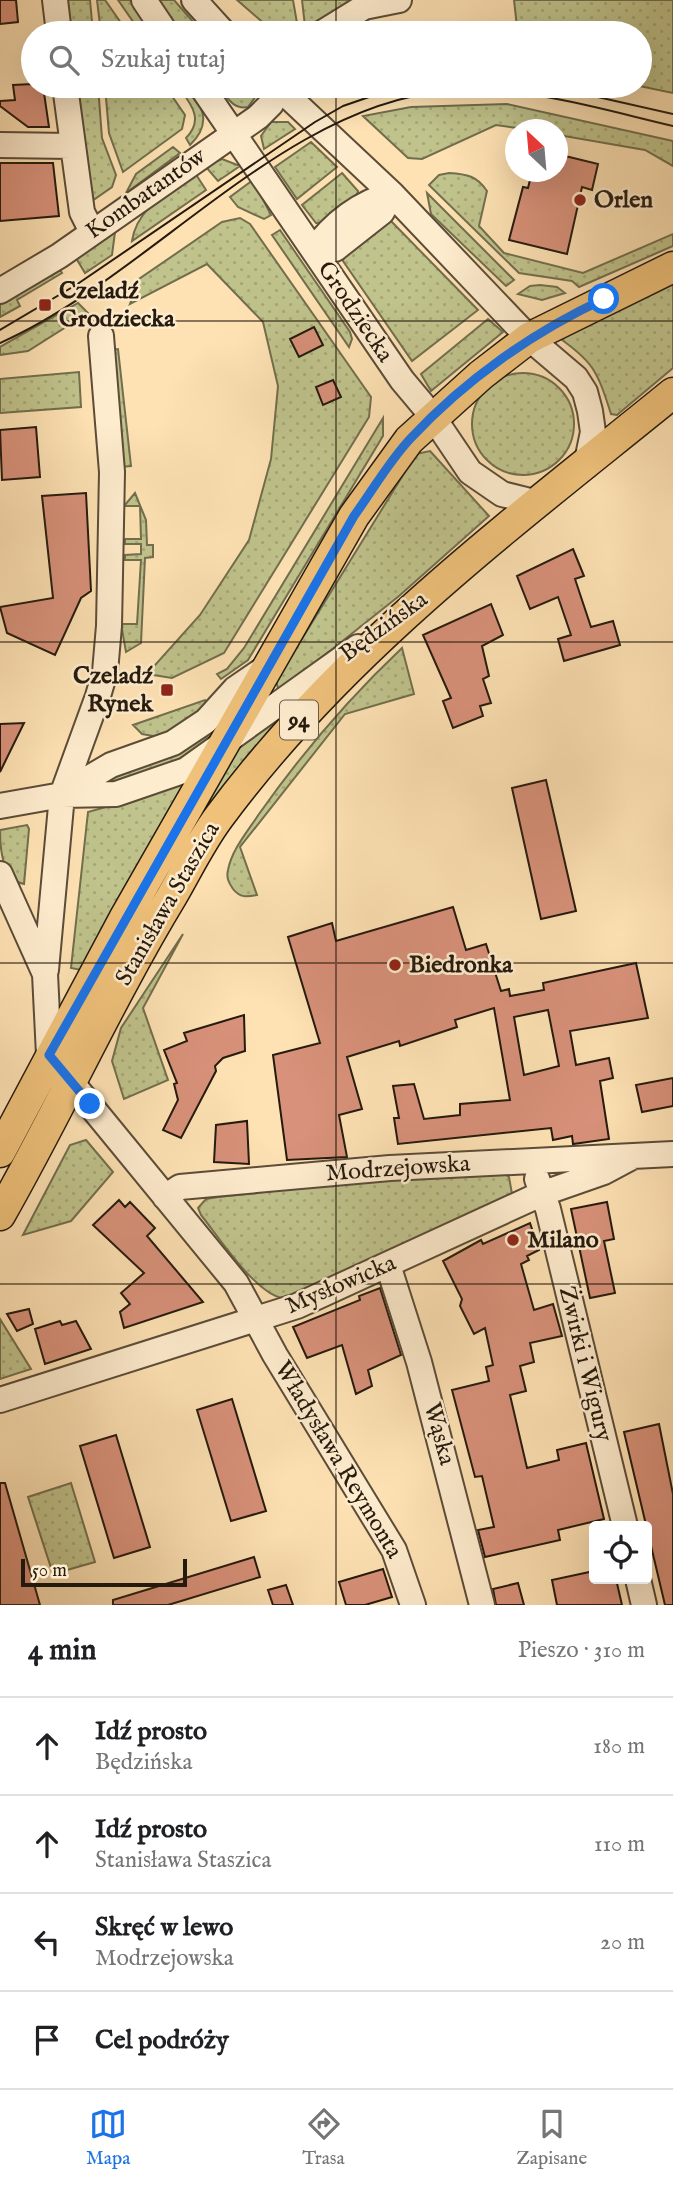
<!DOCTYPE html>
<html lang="pl">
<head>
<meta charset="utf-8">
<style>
	:root { --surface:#fff; --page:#f6f6f6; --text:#202124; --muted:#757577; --line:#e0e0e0; --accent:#1a73e8 }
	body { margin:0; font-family:"IM FELL English",serif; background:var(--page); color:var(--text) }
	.controls { position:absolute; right:21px; bottom:21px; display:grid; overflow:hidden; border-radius:7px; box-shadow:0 7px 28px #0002 }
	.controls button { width:63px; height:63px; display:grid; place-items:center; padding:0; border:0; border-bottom:2px solid var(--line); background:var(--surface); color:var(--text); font:35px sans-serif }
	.compass { position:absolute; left:505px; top:119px; width:63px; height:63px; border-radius:50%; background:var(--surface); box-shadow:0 7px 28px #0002; rotate:334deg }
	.scale { position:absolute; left:21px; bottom:18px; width:166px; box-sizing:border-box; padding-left:7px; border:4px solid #251a0e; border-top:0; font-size:19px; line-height:24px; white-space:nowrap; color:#251a0e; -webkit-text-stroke:5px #feecce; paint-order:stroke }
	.stop { position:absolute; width:21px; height:21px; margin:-16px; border:5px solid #1a73e8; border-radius:50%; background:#fff }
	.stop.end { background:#1a73e8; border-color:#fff; box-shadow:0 2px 7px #0008 }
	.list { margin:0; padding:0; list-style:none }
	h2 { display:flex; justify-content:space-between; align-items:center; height:91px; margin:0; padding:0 28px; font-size:30px }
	h2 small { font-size:23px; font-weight:400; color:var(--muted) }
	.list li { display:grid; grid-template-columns:46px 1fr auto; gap:21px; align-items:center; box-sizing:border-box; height:98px; padding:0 28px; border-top:2px solid var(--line) }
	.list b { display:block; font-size:26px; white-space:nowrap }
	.list p { margin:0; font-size:23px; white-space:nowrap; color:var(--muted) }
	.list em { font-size:23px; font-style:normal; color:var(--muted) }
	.icon { flex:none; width:38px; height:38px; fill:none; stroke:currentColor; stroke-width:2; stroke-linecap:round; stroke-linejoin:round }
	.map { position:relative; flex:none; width:673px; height:1605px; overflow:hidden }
	.search { position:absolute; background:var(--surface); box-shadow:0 7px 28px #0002; left:21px; right:21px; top:21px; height:77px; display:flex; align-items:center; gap:18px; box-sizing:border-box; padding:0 24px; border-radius:38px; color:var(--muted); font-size:26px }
	.sheet { height:483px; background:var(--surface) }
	nav { display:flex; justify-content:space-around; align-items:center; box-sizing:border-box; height:98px; border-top:2px solid var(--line); background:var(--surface); font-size:19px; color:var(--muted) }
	nav a { display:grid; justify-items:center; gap:4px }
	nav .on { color:var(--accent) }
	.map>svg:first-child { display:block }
</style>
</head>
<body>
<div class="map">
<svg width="673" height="1605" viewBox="0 0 673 1605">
	<defs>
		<pattern id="grass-dots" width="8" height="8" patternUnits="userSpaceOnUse" patternTransform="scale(1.75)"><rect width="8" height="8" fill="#c0c38c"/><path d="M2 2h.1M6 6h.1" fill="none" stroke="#a5a778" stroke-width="1.8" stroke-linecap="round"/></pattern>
	</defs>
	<rect width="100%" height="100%" fill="#fee2b4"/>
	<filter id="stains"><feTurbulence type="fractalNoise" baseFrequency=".00286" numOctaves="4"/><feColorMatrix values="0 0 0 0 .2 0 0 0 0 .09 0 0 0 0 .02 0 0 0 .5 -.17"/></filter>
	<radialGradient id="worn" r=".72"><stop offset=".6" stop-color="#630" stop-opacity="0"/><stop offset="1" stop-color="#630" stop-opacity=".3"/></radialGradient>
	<!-- grass -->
	<path fill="url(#grass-dots)" stroke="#726e4d" stroke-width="2" d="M66,0h24l3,33h-22z
		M97,0h8l23,33h-27z
		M118,0h12l23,33h-12z
		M158,0h16l29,33h-21z
		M237,0h56l4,23 -8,10h-14z
		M302,0h48l-46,33h-5l6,-7z
		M514,0h159v93l-34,-7 1,-53h-171l48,-6z
		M77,86h21l4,52 14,37 -4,12 -20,14z
		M105,86h60l20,29 -3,14 -59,43 -14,-39z
		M178,86h11c14,22 23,38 1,59l-4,-7c19,-19 4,-35 -8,-52z
		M218,86h36l2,10 -8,11c-15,3 -21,-10 -30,-21z
		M507,104l166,37v25l-28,-16 -87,-15v-5l-34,-1 -28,-4 -74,34 -14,-1 -45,-42 48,-9z
		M271,122h17l7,7 -31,20 -3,-13z
		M311,142l26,25 -40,32 -22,-32z
		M173,147l7,6 -54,40 10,-19z
		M222,159l18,7 -22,15 -13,-15z
		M195,173l11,17 -74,51c5,-34 37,-49 63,-68z
		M342,173l16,18 -2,7 -33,25h-7l-14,-18z
		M449,173c18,1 28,3 38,18l-8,35 25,27 79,20 90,-39v12l-94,41 -7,-6 -53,-8 -90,-88 10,-10z
		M253,180l18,35 -7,4 -26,-12 -8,-10z
		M427,193l87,87 -8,6 -75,-72z
		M240,218l10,6 121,173 -2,20 -145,236 -52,25 -25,-4 53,-59 49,-75 22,-81 7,-73 -15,-64 -56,-58 -77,40 9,-25 83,-57z
		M391,221l87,89 -66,51 -69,-100 1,-5z
		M280,230l70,102 2,7 -3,8 -77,-112z
		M115,232l-3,23 -27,18 -9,-15z
		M60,270l2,3 -45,27 3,6 -20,11v-12z
		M673,284v84l-56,47 -6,-1c-14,-44 -18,-53 -56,-79z
		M540,285l17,2 8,6 -23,7 -24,-6 12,-8z
		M78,303l10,10 -60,38 -28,4v-8z
		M488,319l15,13 -72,59 -10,-17z
		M118,349l13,117 -11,1 -10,-117z
		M79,372l2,35 -81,6v-34z
		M472 424a51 51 0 1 1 102 0a51 51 0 1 1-102 0Z
		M383,418v18l-135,224 -27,19 -4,-5 10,-5 17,-21z
		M430,451l59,65 -90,80 -118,94 -3,-2 -2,-7 140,-227z
		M135,493l11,27 1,25h6v12l-8,1 -4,85 -15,9 -5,-28h16l4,-64h-16v-5l16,-1v-10h-16v-5h16l-1,-33h-16z
		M402,648l12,46 -69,20 -105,133 17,48c-10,2 -17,3 -24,-6 -4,-6 -7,-11 -5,-19 4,-21 20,-39 31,-56 43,-61 89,-115 143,-166z
		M309,684l-58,70 -100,146 89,-159z
		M205,700l7,5 -48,33 -22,-4 -9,-9z
		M223,717l-16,32 -45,23 -51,11 -1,-5z
		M191,778l-110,192 -10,-2 17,-156 61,-17z
		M27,825l2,4 -5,55c-22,-4 -24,-37 -24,-54z
		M183,934l-40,74 25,72 -44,19 -12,-38 9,-33z
		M86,1140l27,32 -42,49 -48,14 47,-90z
		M503,1173l6,4 3,17 -214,102c-5,0 -11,2 -16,2 -27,-5 -64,-62 -81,-83l-3,-7 8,-9 12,-2 176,-19z
		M0,1319l31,50 -31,10z
		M71,1483l24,79 -42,12 -25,-77z"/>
	<!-- building -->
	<path fill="#d8917a" stroke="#251a0e" stroke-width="2" fill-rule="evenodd" d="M0,0h16l2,22 -18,2z
		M33,84l10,2 6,41h-21l-28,-21v-5l15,-1 -2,-15z
		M557,154l41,10 -6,26 -10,-3 -15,67 -58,-14 14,-53 5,1 4,-16h25z
		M0,163h53l6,53 -59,5z
		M314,327l9,18 -24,12 -9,-18z
		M333,380l8,17 -18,8 -7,-18z
		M36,427l4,50 -38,3 -2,-50z
		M86,493l5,98 -10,7 -26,57 -48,-22 -7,-26 53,-9 -11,-102z
		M573,549l11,27 -9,3 16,48 22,-6 7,24 -56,16 -6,-22 13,-4 -13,-38 -28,12 -13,-33z
		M491,604l12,31 -21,11 7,30 -6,3 8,24 -11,3 3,10 -30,12 -10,-27 8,-3 -28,-63z
		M24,723l-24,49v-48z
		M546,780l30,131 -35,8 -29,-131z
		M453,907l13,43 20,-6 15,47 8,-2 1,7 34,-6 -1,-7 93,-20 12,55 -78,13 6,34 33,-7 4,20 -13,3 9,58 -36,5 -1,-8 -19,4 -2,-12 -153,16 -4,-26h5l-6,-32 21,-2 10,35 36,-4v-11l50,-4 -16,-92 -39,12 2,7 -57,19 -1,-5 -52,16 15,52 -23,6 8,42 -60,3 -14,-105 47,-12 -32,-106 44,-14 4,18zM548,1010l11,56 -35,9 -10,-58z
		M244,1015l1,36 -22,7 -8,8 1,5 -35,67 -18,-8 15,-30 -4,-16 3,-1 -13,-33 23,-9 -3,-8z
		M673,1078v28l-31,6 -6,-27z
		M247,1121l2,43 -35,-2 2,-37z
		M119,1200l6,7 5,-5 25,26 -8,8 56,66 -79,26 -4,-16 10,-8 -9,-11 23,-20 -51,-48z
		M607,1202l7,37 -10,2 11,52 -25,5 -19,-89z
		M530,1223l9,27 -12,6 2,4 -8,4 13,46 19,-6 9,32 -32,7 4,19 -14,4 6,25 -16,4 17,73 32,-8 -2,-10 29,-7 18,76 -46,11 2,10 -75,17 -7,-27 16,-3 -12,-51 -7,1 -23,-87 37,-9 -3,-14 7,-2 -8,-37 -11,6 -14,-28 2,-7 -19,-38 38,-21 2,4z
		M380,1288l21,67 -33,15 4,16 -16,8 -14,-49 -35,13 -14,-31 67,-27 -1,-4z
		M29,1309l4,15 -16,7 -10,-17z
		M60,1321l2,4 14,-4 15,28 -46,15 -10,-35z
		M232,1399l34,112 -35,10 -34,-111z
		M659,1424l14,70v111h-8l-41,-173z
		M116,1435l34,112 -36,11 -34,-112z
		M0,1483h5l35,122h-40z
		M254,1557l6,20 -92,28h-55v-5z
		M383,1569l9,28 -27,8h-19l-7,-23z
		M594,1571v8h22l6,26h-65l-5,-25z
		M518,1583l6,22h-28l-3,-16z
		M286,1585l7,20h-20l-5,-15z"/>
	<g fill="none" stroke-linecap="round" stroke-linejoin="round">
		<defs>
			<path id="minor" d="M55,0l4,33
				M144,0l22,33
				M194,0l30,33
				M322,33l42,-26 35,-7
				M65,86l17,126 10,20
				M201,86l201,294 31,37 37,55 32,22 36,9
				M277,86l115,108 137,144 47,40 9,14 5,19 3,21 -7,34
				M0,145l72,1
				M314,250l21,-1 47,-37 10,-18
				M314,250c19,-27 47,-48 78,-56
				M0,291l59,-35 199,-139 13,-13 10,-18
				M62,794l49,-29 62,-22 33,-22 29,-32 32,-22
				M0,806l62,-11 54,-1 70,-24 172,-123
				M0,874l45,100 4,81 187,228 39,72 119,195 19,55
				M46,970l16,-175 36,-99 7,-24 4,-46 3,-154 -11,-136
				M537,1179l11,30 77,317
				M165,1197l15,-10 210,-19 283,-14
				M388,1265l31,97 63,243
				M0,1400l297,-94 244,-112 63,-22 30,-16
				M638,1579l6,26"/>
			<path id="major" d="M0,1152l124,-233 230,-403 55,-76 72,-65 48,-37 144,-71
				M0,1215c60,-105 109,-215 172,-319 15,-26 29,-55 47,-79 124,-168 294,-294 454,-424"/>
		</defs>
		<!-- minor casing -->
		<use href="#minor" stroke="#5b4c38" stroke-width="28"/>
		<!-- major casing -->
		<use href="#major" stroke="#251a0e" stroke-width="33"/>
		<!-- minor -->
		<use href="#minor" stroke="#feecce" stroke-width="24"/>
		<!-- major -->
		<use href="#major" stroke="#efc17a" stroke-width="30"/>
		<!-- tram -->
		<path stroke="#251a0e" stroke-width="2" d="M549,86l124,28
			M0,330l76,-45 239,-163 28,-16 58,-20
			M0,343c148,-65 284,-240 449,-252 75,-6 151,18 224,35"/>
	</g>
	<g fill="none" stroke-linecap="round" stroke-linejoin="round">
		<!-- route -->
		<path stroke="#1a73e8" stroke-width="9" d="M90,1104l-41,-49 305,-539c19,-26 35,-55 57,-78 54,-58 122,-106 193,-139"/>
	</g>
	<!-- grid -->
	<path fill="none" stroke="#251a0e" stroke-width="2" stroke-opacity="0.55" d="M336,0v33M336,86v1519M0,321h673M0,642h673M0,963h673M0,1284h673"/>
	<!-- markers -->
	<g fill="#8f2418" stroke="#feecce" stroke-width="2.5">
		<circle cx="580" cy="200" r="7"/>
		<rect x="38" y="298" width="14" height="14" rx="3.5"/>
		<rect x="160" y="683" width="14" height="14" rx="3.5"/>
		<circle cx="395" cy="965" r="7"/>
		<circle cx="513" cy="1240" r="7"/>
	</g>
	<g text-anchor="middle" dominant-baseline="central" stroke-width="5" stroke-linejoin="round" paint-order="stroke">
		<!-- shield labels -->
		<rect fill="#feecce" stroke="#665948" stroke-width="2" x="280" y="700.5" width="38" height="39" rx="5"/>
		<g font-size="23" font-weight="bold" fill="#251a0e">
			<text x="299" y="720">94</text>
		</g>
		<!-- street labels -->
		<g font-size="24" fill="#251a0e" stroke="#feecce">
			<text transform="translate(146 194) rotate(-35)">Kombatantów</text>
			<text transform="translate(355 312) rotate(56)">Grodziecka</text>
			<text transform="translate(384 627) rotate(-36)">Będzińska</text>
			<text transform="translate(168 904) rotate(-60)">Stanisława Staszica</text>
			<text transform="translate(398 1169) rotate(-4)">Modrzejowska</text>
			<text transform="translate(341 1285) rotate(-23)">Mysłowicka</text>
			<text transform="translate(585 1364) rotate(76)">Żwirki i Wigury</text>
			<text transform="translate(439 1434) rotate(75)">Wąska</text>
			<text transform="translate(338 1460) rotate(59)">Władysława Reymonta</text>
		</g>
		<!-- poi labels -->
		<g font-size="24" font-weight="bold" fill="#251a0e" stroke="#feecce" text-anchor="start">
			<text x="594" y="200">Orlen</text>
			<text x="59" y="291">Czeladź<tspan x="59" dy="28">Grodziecka</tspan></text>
			<text x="153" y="676" text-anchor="end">Czeladź<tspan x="153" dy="28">Rynek</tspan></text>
			<text x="409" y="965">Biedronka</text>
			<text x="527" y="1240">Milano</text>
		</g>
	</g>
	<rect width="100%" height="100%" filter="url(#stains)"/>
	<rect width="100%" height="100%" fill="url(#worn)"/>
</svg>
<div class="controls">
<button><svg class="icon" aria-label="locate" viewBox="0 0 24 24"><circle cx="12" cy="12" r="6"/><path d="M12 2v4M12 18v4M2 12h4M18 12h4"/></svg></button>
</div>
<svg class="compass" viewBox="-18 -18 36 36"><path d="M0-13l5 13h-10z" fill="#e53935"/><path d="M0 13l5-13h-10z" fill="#757577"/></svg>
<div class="scale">50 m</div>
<div class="stop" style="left:604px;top:299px"></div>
<div class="stop end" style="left:90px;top:1104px"></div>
<div class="search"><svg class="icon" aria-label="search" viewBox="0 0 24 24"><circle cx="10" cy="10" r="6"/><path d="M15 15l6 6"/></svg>Szukaj tutaj</div>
</div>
<section class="sheet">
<h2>4 min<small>Pieszo · 310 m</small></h2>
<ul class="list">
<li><svg class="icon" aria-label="ahead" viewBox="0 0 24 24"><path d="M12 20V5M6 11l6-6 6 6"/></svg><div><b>Idź prosto</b><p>Będzińska</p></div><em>180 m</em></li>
<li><svg class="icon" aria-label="ahead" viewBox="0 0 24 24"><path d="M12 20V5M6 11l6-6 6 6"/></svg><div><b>Idź prosto</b><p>Stanisława Staszica</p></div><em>110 m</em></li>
<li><svg class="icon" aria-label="left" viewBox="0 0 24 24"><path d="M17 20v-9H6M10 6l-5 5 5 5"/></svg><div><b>Skręć w lewo</b><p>Modrzejowska</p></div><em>20 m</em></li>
<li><svg class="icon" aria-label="arrive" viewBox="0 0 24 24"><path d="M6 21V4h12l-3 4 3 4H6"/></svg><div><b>Cel podróży</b></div></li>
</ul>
</section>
<nav>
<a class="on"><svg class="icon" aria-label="map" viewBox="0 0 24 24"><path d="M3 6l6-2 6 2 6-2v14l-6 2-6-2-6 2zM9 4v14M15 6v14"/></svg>Mapa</a>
<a><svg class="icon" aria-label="directions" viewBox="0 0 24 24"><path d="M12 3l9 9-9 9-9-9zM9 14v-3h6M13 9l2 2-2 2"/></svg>Trasa</a>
<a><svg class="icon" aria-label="saved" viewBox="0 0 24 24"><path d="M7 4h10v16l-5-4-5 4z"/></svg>Zapisane</a>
</nav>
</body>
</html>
